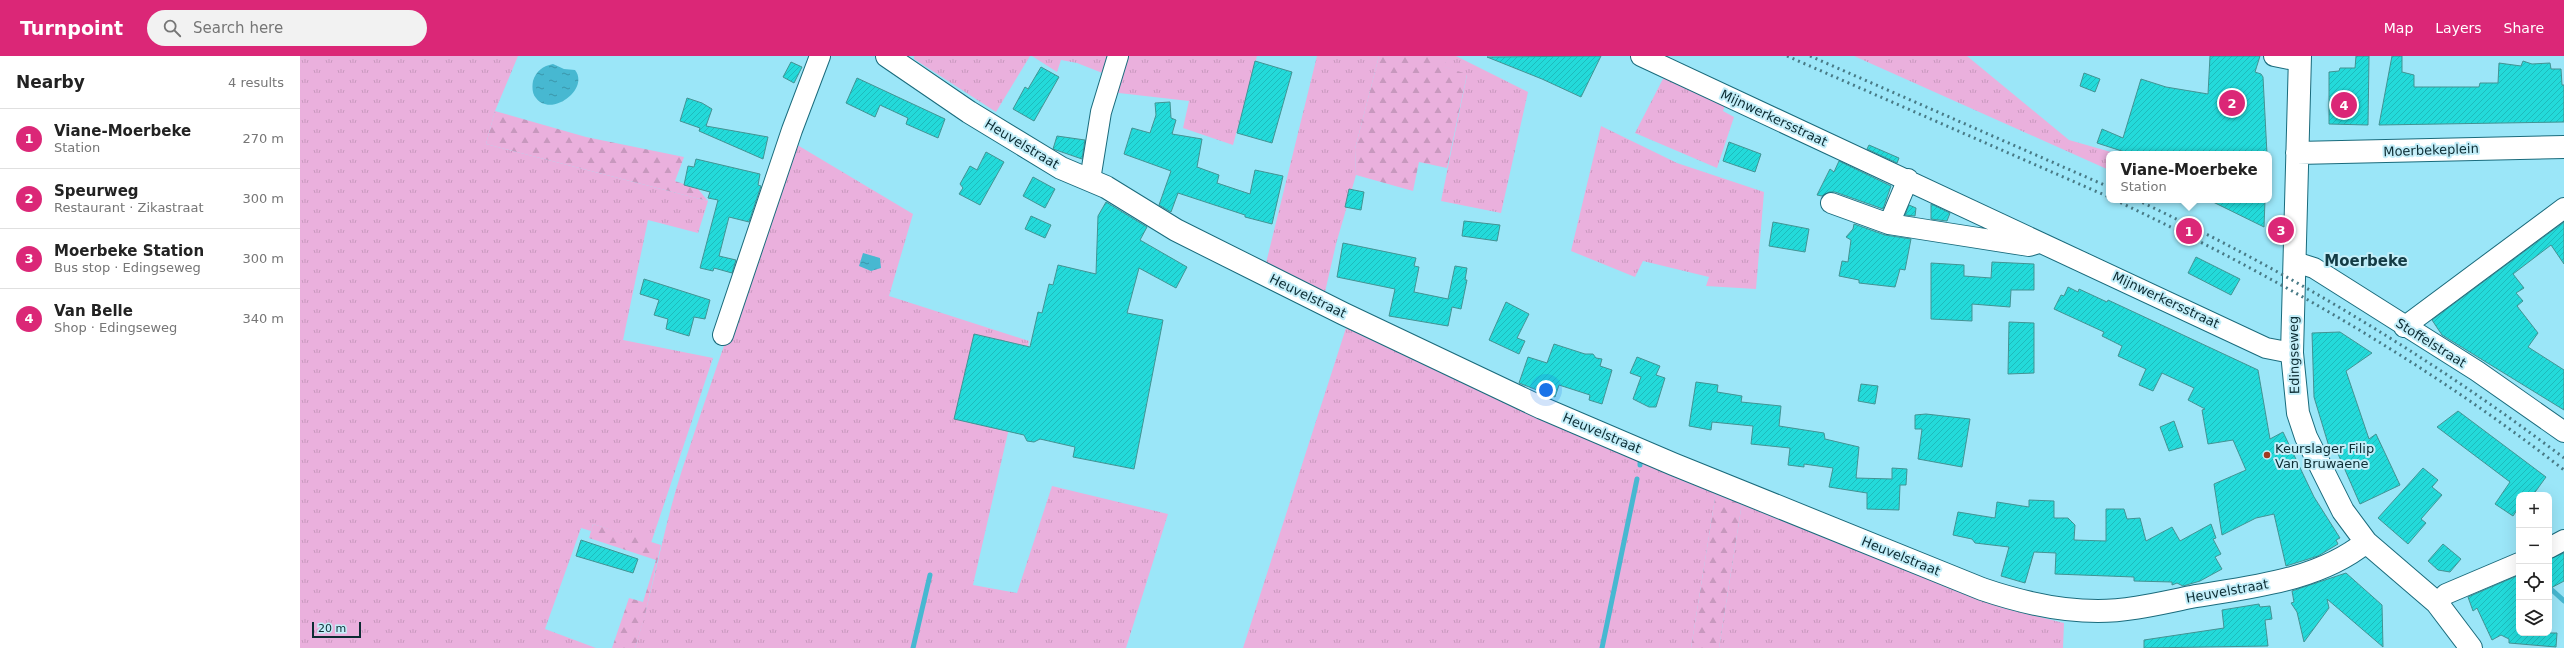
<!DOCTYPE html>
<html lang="en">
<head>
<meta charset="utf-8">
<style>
	:root { --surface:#fff; --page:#f2f2f2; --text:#222; --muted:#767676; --line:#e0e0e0; --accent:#db2777 }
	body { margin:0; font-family:"DejaVu Sans",sans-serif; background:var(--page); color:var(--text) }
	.controls { position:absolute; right:12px; bottom:12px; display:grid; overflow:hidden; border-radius:8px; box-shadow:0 4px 16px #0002 }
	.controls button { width:36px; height:36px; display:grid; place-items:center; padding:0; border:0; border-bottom:1px solid var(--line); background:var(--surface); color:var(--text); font:20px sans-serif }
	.scale { position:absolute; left:12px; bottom:10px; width:49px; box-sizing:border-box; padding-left:4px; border:2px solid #0c2c33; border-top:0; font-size:11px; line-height:14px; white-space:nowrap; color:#0c2c33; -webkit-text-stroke:3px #c3eef9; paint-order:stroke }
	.you { position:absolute; left:1246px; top:334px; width:14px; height:14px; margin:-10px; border:3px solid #fff; border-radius:50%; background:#1a73e8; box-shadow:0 0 0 6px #1a73e833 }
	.badge { display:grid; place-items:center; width:26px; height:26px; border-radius:50%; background:var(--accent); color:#fff; font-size:13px; font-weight:700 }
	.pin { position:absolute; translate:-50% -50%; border:2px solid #fff; box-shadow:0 1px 4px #0006 }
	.popup { position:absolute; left:1806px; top:95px; width:166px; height:52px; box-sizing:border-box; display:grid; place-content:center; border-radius:8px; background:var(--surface); filter:drop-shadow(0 1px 3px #0005); font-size:13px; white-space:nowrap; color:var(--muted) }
	.popup b { font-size:15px; color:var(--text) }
	.popup::after { content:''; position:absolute; left:50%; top:100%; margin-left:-8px; border:8px solid transparent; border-top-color:var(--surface) }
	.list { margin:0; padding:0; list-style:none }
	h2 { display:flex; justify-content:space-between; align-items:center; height:52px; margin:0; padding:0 16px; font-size:17px }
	h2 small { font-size:13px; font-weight:400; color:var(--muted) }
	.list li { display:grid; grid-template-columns:26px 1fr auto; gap:12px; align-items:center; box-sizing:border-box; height:60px; padding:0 16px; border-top:1px solid var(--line) }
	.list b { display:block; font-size:15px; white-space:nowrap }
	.list p { margin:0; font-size:13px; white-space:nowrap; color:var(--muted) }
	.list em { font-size:13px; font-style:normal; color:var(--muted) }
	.icon { flex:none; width:22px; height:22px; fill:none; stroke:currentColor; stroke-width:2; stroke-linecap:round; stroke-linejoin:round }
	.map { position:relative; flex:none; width:2264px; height:592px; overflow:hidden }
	header { display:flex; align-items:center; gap:24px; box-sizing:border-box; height:56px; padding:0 20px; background:var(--accent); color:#fff }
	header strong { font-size:19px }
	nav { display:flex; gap:22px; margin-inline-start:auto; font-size:14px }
	.search { width:280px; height:36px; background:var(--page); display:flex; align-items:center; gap:10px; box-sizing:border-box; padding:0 14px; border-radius:22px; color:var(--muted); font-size:15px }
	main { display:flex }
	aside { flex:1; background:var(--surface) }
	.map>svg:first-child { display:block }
</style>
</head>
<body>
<header>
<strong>Turnpoint</strong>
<div class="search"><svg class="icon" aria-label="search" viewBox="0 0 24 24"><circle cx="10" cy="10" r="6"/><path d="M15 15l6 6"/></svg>Search here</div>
<nav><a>Map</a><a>Layers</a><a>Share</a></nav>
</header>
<main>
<aside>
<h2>Nearby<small>4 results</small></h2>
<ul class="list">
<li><span class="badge">1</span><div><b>Viane-Moerbeke</b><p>Station</p></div><em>270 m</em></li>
<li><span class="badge">2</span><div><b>Speurweg</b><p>Restaurant · Zikastraat</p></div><em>300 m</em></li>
<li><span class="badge">3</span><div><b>Moerbeke Station</b><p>Bus stop · Edingseweg</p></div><em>300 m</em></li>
<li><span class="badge">4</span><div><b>Van Belle</b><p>Shop · Edingseweg</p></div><em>340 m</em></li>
</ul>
</aside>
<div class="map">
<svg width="2264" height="592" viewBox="0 0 2264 592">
	<defs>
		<pattern id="grass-tufts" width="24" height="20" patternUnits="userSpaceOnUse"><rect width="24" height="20" fill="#eab0dd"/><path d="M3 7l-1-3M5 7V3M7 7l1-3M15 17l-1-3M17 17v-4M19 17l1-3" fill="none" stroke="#c898be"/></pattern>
		<pattern id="forest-firs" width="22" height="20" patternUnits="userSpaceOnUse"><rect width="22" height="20" fill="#eab0dd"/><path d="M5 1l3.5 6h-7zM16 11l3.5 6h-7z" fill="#c898be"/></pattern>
		<pattern id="water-ripples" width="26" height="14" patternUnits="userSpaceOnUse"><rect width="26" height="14" fill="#47b8d1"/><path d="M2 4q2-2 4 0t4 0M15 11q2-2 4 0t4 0" fill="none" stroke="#3a96aa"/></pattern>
		<pattern id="building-hatch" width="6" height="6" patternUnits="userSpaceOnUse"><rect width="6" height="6" fill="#23dada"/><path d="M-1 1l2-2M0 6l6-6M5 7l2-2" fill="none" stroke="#1ebbbc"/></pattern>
	</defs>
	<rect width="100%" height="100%" fill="#9be6f8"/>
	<!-- grass -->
	<path fill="url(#grass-tufts)" d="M0,0h218l-23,55 -9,33 222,57 -10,32 -50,-13 -25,120 90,18 -62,185 -58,-19 -2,7 -10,-3 -36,101 51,19h-296z
		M614,0h116l-34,56 -82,-53z
		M732,0h81l-8,18 -28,-11 -16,-3 -4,12z
		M826,0h131l-24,89 -50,-17 6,-27 -79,-9z
		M1017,0h62l-24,93 1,26 -20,69 -11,48 -59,-29z
		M1147,0h9l72,36 -27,121 -60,-12 26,-126 -23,-8z
		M1554,0h113l102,84 49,14h-9v16z
		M1366,17l61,27 -4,11 11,6 -17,51 -82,-35z
		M1301,70l76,37 87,29 -8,97 -50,-3 3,-9 -66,-16 -8,16 -64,-26z
		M494,87l119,71 -24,82 140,45 -56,244 44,8 35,-107 116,28 -42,134h-491c19,-59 28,-120 47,-178 36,-110 75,-218 112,-327z
		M1046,272l370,164 -25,156h-448z
		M1442,447l205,84 57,21 60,15 -1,25h-344z"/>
	<!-- forest -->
	<path fill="url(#forest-firs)" d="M1079,0h68l-2,11 22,7 -20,94 -28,-6 -6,29 -57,-16 -1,-26z
		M195,55l91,26 98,20 -9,24 23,8 10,12 -222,-57z
		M1416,436l26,11 -23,145h-28z
		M293,468l68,21 -17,74 -9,29h-23l17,-50 14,4 13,-42 -67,-22z"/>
	<!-- water -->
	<path fill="url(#water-ripples)" d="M253,8l11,5 11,1c15,19 -24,48 -39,28 -4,-4 -4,-12 -3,-17 3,-10 10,-15 20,-17z
		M563,197l17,5 1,10 -10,3 -12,-5z"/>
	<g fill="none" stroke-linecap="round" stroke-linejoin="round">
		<!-- stream -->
		<path stroke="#47b8d1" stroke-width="5" d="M1340,409v-2
			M2252,534l12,11
			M613,592l17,-73
			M1302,592l35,-169"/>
	</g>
	<!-- building -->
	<path fill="url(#building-hatch)" stroke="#439393" d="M1301,0l-20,41 -39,-18 -55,-22z
		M1910,0h50l-5,16 6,2 2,3 4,77h-136l-34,-11 5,-14 21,9 18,-59 25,8 42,7z
		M2056,0h13l-1,69 -39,-1v-52l10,-1 1,-3h15z
		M2092,0h10v16l12,3v12h65l1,-4h18l1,-20 22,3 2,-5 9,3 18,-1 1,6h10l1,16h2v37l-185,3z
		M955,5l37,11 -20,71 -35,-10z
		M491,6l11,5 -8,16 -11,-6z
		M741,11l18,10 -25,44 -21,-12 12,-22 3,2z
		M1784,17l16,6 -5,13 -15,-6z
		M557,22l88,41 -7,19 -32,-14 2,-6 -28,-13 -5,12 -29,-14z
		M387,42l15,5 10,6 -6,17 62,11 -5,22 -64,-28 1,-3 -20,-7z
		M870,46l1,16 5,2 -4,14 30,5 -5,28 22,8 -2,8 33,11 5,-24 28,6 -11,48 -27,-7v-2l-67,-22 -7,19 -12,-7 12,-34 -47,-17 8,-26 18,5 6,-18 -1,-12z
		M757,80l28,4 -3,19 -29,-10z
		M1429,86l32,12 -6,18 -32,-11z
		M1569,89l30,13 -2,5 -30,-14z
		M686,96l18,10 -24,43 -21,-11 4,-6 -3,-4 10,-18 7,4z
		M396,103l64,15 -2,11 3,1 -12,36 -20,-5 -10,39 17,4 -4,13 -18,-5 -1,3 -13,-3 18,-68 -10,-2 2,-6 -26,-7 4,-19 6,1z
		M1539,105l52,25 -8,23 -48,-17h-6l-7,4 -5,-1 13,-26 4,3z
		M733,121l22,12 -10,19 -22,-12z
		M1049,133l15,3 -3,18 -16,-3z
		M1909,144h56l-1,27z
		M806,146l41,25 -7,13 47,27 -11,21 -37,-20 -12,45 36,7 -29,149 -61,-12 2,-10 -35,-8 -6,3 -7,-1 -3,-6 -70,-16 20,-85 56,13 8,-35 4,1 7,-29 4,1 5,-20 38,9 2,-58z
		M1631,148l19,9 -3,8 -16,-2z
		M1609,149l7,3 -1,8 -10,-1z
		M731,160l20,9 -6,13 -20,-9z
		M1164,165l36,4 -3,16 -35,-5z
		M1473,166l36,7 -4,23 -36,-6z
		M2264,166v42l-13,-19 -38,29 11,14 -8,5 7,8 -6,5 21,27 -10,14 36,23v40l-122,-75 -10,-15z
		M1554,168l31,11 26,4 -6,31 -5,-1 -5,18 -36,-4v-3l-20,-4 3,-15 6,1 3,-22 -5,-3 7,-8z
		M1043,187l73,15 -2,8 5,1 -5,25 34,7 7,-33 12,2 -2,12h2l-6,29 -9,-2 -4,19 -59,-10 6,-27 -58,-12z
		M1896,201l44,22 -9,16 -43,-22z
		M1692,206l42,2v26h-23l-1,17 -38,-3v17l-41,-2v-56l33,2v11l27,2z
		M344,223l66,21 -5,19 -11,-2 -5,19 -23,-7 2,-10 -14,-4 5,-15 -19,-6z
		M1768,231l10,5 1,-3 28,13 1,-2 150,70 12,69 13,-7 31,65 26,41 -4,2 2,4 -20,12 -32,10 -12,-52 -18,4 -34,17 -8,-51 32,-14 -13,-30 -25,4 -6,-34 3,-1 -17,-9 6,-12 -32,-15 -9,18 -14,-6 7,-16 -28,-13 4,-10 -20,-10 2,-4 -50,-23 7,-14 3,1z
		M1206,246l23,12 -12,24 8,3 -6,13 -30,-14z
		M1709,266l25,1v50l-26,1z
		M2040,276l32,21 -26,18 23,68 7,-5 24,51 -40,19 -25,-57 -5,3 -16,-53 -2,-64z
		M1254,288l31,10h8l3,4 6,1 -2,7 12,4 -10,34 -13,-4 1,-5 -31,-10 -4,12 -36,-14 9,-26 19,6z
		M1337,301l23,9 -4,9 9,3 -9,29h-7l-16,-8 8,-22 -11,-4z
		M1396,326l22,3 -1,7 25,4 -1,6 40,4 -2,20 45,7 1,6 34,8 -3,31 36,1v-11l15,1 -1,16h-6l-1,25 -32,-1v-16l-38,-6 4,-19 -29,-4v3l-16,-2 2,-17 -39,-4 2,-18 -41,-4 -1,8 -22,-4z
		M1561,328l17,2 -3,18 -17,-3z
		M2158,355l88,66 -13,18h-14v12l-6,9 -18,-12 15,-22 -73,-55z
		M1626,358l44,5 -8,48 -44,-8 4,-30h-7v-14z
		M1874,365l9,26 -14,4 -9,-24z
		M2123,412l15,12 -6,7 10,8 -21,24 5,4 -18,21 -30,-26z
		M1729,444l25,1v17h14l7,7 -1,15 32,1v-32h18l3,10 13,-1 6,23 26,-14 8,14 31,-17 5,14 -3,1 8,15 -6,3 7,12 -22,12 -17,5 -6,-3 -5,2v-3l-38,-1v-4l-79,-3 1,-21 -22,-1 -9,31 -24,-7 8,-29 -34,-4 -3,-4 -19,-4 5,-23 37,6 2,-16 32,5z
		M281,484l57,19 -5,14 -57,-17z
		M2143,488l18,15 -11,13 -12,-2 -10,-9z
		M2264,497v28l-15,8v-30z
		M2046,517l36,32 1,42 -56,-48 2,9 -25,34 -7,-30 -6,-9 3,-1 -2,-11z
		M2219,519v58h38l-1,14 -47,-4v-4l-8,-4 -9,5 -15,-32 -4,3 -5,-14z
		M1959,548l1,3 10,-1 2,13 -7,1 3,26 -124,2v-8l80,-12 -2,-18z"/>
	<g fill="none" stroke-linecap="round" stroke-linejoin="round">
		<defs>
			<path id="street" d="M1341,0l625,292 26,5
				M1974,0l26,5
				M790,124l11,-68 17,-56
				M1531,147l58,21 140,22 10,-3
				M1589,168l19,-45
				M1995,206l19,6 163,103 87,61
				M2104,271l160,-119
				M423,279l69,-205 28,-74
				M2249,492l15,-8
				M2137,547l9,-9 73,-31"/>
			<path id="secondary" d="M587,0l82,56 92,56 45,19 70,43 168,84 198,94 131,56 309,125c38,13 76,22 116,22 31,0 63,-8 93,-14 59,-10 127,-16 175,-55
				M2000,0l-8,297 6,60 8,24 37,74 23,31 71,61 34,45
				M1997,97l267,-6"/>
		</defs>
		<!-- street casing -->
		<use href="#street" stroke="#1a6b7c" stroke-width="22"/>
		<!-- secondary casing -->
		<use href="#secondary" stroke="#1a6b7c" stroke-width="24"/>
		<!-- street -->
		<use href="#street" stroke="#fff" stroke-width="20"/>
		<!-- secondary -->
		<use href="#secondary" stroke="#fff" stroke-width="22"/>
		<!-- rail -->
		<path stroke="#487a86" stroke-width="3" stroke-dasharray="2 4" stroke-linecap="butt" d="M1487,0l322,141
			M1510,0l299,131
			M1815,144c158,75 311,162 449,270
			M1837,144c150,71 294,157 427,258"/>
	</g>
	<!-- markers -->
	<circle fill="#a23920" stroke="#c3eef9" stroke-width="1.5" cx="1967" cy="399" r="4"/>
	<g text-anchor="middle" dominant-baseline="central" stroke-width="4" stroke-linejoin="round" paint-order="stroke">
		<!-- street labels -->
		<g font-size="13" fill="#0c2c33" stroke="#c3eef9">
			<text transform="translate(1474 62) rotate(25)">Mijnwerkersstraat</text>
			<text transform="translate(722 88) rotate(31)">Heuvelstraat</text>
			<text transform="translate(2131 94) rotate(-2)">Moerbekeplein</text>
			<text transform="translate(1008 240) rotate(26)">Heuvelstraat</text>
			<text transform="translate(1866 244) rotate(25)">Mijnwerkersstraat</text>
			<text transform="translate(2131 287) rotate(32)">Stoffelstraat</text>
			<text transform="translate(1994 299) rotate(-91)">Edingseweg</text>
			<text transform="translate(1302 377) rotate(23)">Heuvelstraat</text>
			<text transform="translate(1601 500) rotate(22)">Heuvelstraat</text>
			<text transform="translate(1927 535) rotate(-10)">Heuvelstraat</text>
		</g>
		<!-- poi labels -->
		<g font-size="13" fill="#0c2c33" stroke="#c3eef9" text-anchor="start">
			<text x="1975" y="392">Keurslager Filip<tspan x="1975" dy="15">Van Bruwaene</tspan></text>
		</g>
		<!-- quarter labels -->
		<g font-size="15" font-weight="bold" fill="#133b44" stroke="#c3eef9">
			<text x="2066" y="205">Moerbeke</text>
		</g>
	</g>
</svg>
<div class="controls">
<button>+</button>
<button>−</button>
<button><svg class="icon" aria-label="locate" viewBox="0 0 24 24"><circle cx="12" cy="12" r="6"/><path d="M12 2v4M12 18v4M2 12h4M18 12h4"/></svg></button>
<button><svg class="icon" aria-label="layers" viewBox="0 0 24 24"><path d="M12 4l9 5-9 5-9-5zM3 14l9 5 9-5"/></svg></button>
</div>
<div class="scale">20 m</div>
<div class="you"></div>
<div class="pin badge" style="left:1889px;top:175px">1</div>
<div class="popup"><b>Viane-Moerbeke</b>Station</div>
<div class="pin badge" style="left:1932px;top:47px">2</div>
<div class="pin badge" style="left:1981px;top:174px">3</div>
<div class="pin badge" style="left:2044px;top:49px">4</div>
</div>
</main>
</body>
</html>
